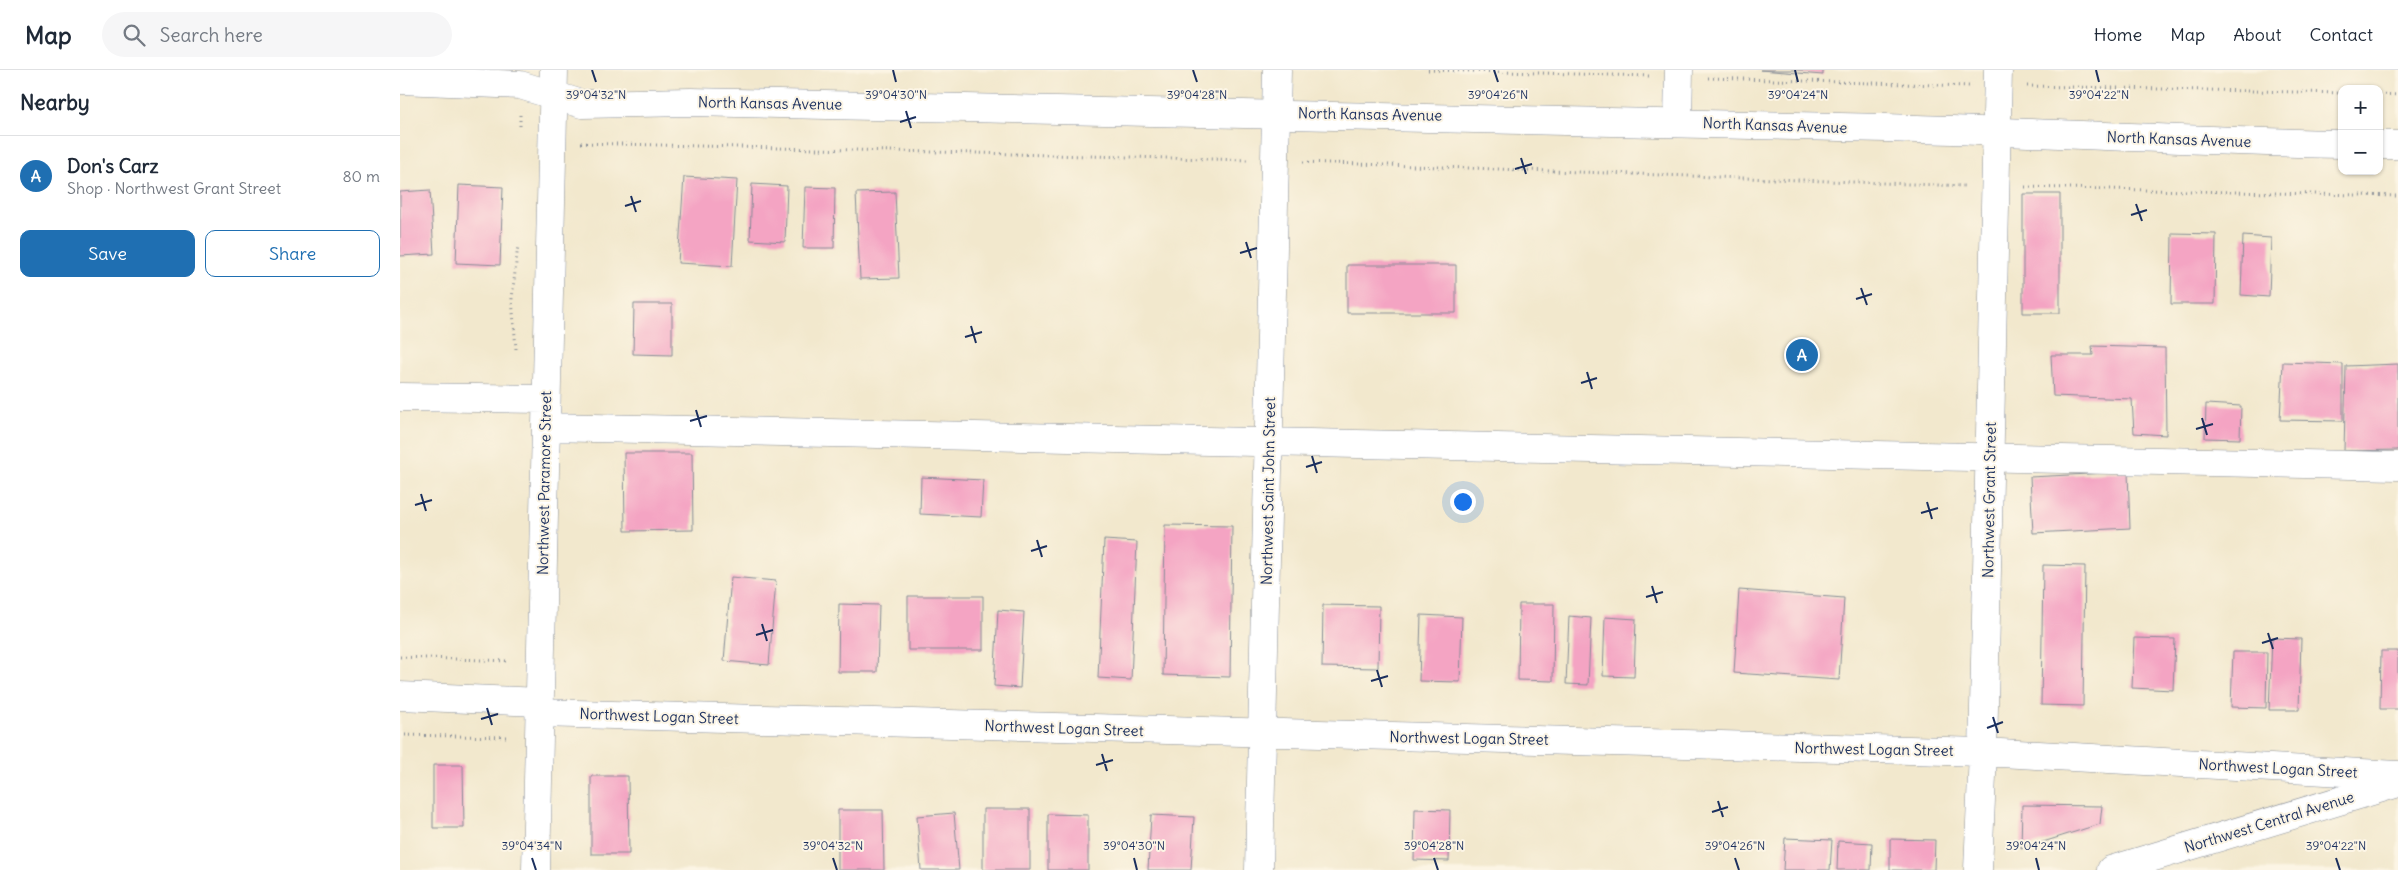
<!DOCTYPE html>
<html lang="en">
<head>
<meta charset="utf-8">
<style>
	:root { --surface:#fff; --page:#f6f6f7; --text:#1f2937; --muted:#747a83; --line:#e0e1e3; --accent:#1f6fb2 }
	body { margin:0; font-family:Delius,sans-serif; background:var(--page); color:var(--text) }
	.controls { position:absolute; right:15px; top:15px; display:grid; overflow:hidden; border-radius:10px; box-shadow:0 1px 4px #0004 }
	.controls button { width:45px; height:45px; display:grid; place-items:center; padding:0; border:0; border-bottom:1px solid var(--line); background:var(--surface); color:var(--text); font:25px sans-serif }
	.you { position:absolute; left:1062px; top:431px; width:18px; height:18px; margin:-12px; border:4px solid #fff; border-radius:50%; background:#1a73e8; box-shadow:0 0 0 8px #1a73e833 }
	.badge { display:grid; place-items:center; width:32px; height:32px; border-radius:50%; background:var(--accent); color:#fff; font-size:16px; font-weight:700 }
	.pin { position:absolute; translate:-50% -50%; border:2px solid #fff; box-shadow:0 1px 5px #0006 }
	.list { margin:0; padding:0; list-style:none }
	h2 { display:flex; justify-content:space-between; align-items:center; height:65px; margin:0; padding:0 20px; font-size:21px }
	h2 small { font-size:16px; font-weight:400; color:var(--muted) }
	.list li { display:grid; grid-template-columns:32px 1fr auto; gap:15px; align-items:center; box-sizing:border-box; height:80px; padding:0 20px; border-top:1px solid var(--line) }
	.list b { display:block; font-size:19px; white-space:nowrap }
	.list p { margin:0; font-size:16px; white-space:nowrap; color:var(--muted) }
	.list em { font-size:16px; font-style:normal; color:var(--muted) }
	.actions { display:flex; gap:10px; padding:15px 20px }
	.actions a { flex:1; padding:11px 0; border:1px solid var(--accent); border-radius:10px; text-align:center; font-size:18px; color:var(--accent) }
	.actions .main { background:var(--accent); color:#fff }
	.icon { flex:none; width:28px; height:28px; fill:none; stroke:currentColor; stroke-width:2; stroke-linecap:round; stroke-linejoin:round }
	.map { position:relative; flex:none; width:1998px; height:800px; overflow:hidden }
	header { display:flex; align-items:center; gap:30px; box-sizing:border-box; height:70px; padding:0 25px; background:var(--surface); border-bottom:1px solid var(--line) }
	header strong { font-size:24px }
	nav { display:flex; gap:28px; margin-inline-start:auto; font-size:18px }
	.search { width:350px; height:45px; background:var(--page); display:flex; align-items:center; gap:12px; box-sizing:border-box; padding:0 18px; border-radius:28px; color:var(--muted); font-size:19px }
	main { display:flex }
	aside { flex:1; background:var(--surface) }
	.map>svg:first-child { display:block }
</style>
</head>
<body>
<header>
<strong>Map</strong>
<div class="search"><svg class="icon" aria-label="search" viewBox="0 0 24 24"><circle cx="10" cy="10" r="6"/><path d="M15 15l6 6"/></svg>Search here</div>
<nav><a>Home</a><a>Map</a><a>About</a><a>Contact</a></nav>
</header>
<main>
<aside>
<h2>Nearby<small></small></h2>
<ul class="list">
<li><span class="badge">A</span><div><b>Don's Carz</b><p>Shop · Northwest Grant Street</p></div><em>80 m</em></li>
</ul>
<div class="actions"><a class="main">Save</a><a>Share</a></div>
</aside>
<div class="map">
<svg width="1998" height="800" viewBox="0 0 1998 800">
	<rect width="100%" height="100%" fill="#fcf5e5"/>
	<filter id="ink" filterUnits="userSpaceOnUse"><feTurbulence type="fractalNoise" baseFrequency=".02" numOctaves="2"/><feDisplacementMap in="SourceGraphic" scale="10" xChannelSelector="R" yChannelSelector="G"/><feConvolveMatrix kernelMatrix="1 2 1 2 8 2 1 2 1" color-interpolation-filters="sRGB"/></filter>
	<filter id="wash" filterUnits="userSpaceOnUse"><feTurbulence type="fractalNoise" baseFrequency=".0096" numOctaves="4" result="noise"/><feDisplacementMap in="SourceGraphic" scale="20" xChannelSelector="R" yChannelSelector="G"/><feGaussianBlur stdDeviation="1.12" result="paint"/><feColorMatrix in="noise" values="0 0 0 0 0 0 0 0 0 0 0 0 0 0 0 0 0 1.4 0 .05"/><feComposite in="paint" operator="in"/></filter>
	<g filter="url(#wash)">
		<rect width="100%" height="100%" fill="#f2e8cd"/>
		<g id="blocks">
			<!-- building -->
			<path fill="#f4a4c3" d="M1360,0h63v5z
				M284,107l53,3 -5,86 -54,-3z
				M352,114l35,2 -2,56 -35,-2z
				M59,115l44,2 -3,78 -44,-2z
				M405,117l30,1 -1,60h-31z
				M30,120l4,64 -34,2v-64z
				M495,122l4,86 -39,1 -4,-86z
				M1623,124h37v119h-37z
				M1772,163l44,1 -1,70h-44z
				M1843,166l28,2 -2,59 -28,-2z
				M947,195h109v48h-109z
				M234,234h38v51l-39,-1z
				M1692,276l73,2 1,87 -32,-2 -2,-34 -79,-3 -2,-41h42z
				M1883,292l60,2v57l-63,-1z
				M1998,294v86l-54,1 2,-85z
				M1806,334l35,2 -1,33 -35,-1z
				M224,383h68l1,77 -68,1z
				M1728,402l2,56 -97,5 -3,-56z
				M521,407l62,3 -2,37 -61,-3z
				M765,455l67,1 -2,151 -67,-2z
				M704,470l33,2 -6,138 -33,-2z
				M1643,495l42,1 -2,140 -42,-1z
				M331,507l45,4 -7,84 -45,-4z
				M1339,520l105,8 -5,82 -105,-7z
				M508,526h75v54h-75z
				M439,534l40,1 -2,67h-39z
				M1119,534h35l-1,77 -35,-1z
				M923,535l56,1 -1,62 -56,-1z
				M598,540l26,2 -4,76 -26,-2z
				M1021,545l41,2 -2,65 -41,-1z
				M1169,546l22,2 -3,67 -22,-1z
				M1205,547l31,2 -2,58 -31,-1z
				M1734,568l41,1 -2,51 -41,-2z
				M1872,568l29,1 -2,71h-30z
				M1981,581h17v58h-18z
				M1833,582h34l-1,56 -35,-1z
				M33,695h30l1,63h-31z
				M191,706h37l1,78h-38z
				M1622,735l80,1 -2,18 -79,25z
				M583,739h47v61h-47z
				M1015,739l35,1 -1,51 -35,-1z
				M438,740h45l1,60h-46z
				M554,743l5,57h-38l-4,-54z
				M648,744l40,1v55h-40z
				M751,745l43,2 -3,53h-43z
				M1385,768l47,2 -2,30h-47z
				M1490,769l45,1 -1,30h-44z
				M1438,771l34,2 -1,27h-34z"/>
		</g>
	</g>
	<g filter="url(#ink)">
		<use href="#blocks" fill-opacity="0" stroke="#868c96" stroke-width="1"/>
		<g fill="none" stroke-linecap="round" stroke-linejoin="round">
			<defs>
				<path id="minor" d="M1278,52l1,-52
					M0,327l145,2
					M146,357l1852,39
					M0,626l140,6
					M139,643l1444,39 415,23
					M136,800l18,-800
					M859,800l18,-800
					M1578,800l5,-118 15,-682
					M1711,800l287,-87"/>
				<path id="major" d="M0,10l120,5 62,19 109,-2c398,7 796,15 1195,26 152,4 304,13 456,16
					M1979,75h19"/>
			</defs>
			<!-- minor casing -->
			<use href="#minor" stroke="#868c96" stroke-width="29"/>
			<!-- major casing -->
			<use href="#major" stroke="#868c96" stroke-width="29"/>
			<!-- path -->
			<path stroke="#868c96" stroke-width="3" stroke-dasharray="1 4" stroke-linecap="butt" d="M1028,0l221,6
				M1308,8l261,8
				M1627,16l315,7
				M1979,24l19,1
				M120,45v14
				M181,73l666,17
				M903,92l663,24
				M1625,117l373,9
				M116,279l-4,-50 6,-54
				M0,587l109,4
				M0,665l108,2"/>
			<!-- minor -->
			<use href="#minor" stroke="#fff" stroke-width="28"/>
			<!-- major -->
			<use href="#major" stroke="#fff" stroke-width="28"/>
		</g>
	</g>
	<!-- ticks -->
	<path fill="none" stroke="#1b2f5e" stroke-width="2" d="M192,0l4,12M493,0l3,12M793,0l4,12M1094,0l4,12M1395,0l3,12M1696,0l3,12M506,41l5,17M500,52l16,-5M1121,88l5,16M1115,99l17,-5M231,126l5,16M1736,134l6,17M225,136l16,-5M1731,145l16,-5M846,172l5,16M840,183l17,-5M1461,218l6,17M1456,229l16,-5M571,256l5,17M565,267l17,-5M1187,302l5,17M1181,313l16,-5M296,340l5,17M1802,348l5,17M290,351l17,-5M1796,359l17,-5M912,386l5,17M906,397l16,-5M21,424l5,17M1527,432l5,17M15,435l17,-5M1521,443l17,-5M637,470l5,17M631,481l16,-5M1252,516l5,17M1246,527l17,-5M362,554l5,17M1868,563l5,16M356,565l17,-5M1862,573l16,-5M977,600l5,17M971,611l17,-5M87,638l5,17M1593,647l5,16M81,649l17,-5M1587,658l16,-6M702,684l5,17M696,695l17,-5M1318,731l5,16M1312,742l16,-5M132,788l4,12M433,788l4,12M734,788l3,12M1034,788l4,12M1335,788l4,12M1636,788l3,12M1936,788l4,12"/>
	<g text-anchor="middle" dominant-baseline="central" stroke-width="4" stroke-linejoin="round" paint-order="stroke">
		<!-- street labels -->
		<g font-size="15" fill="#1b2f5e" stroke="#fcf5e5">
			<text transform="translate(370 33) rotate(1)">North Kansas Avenue</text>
			<text transform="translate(970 44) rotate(1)">North Kansas Avenue</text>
			<text transform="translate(1375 55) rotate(2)">North Kansas Avenue</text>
			<text transform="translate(1779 69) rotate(2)">North Kansas Avenue</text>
			<text transform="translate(144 413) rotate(-89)">Northwest Paramore Street</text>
			<text transform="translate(868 421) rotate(-89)">Northwest Saint John Street</text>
			<text transform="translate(1589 430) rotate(-89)">Northwest Grant Street</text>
			<text transform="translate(259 646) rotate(2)">Northwest Logan Street</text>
			<text transform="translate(664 658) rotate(2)">Northwest Logan Street</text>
			<text transform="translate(1069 668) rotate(1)">Northwest Logan Street</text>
			<text transform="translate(1474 679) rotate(1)">Northwest Logan Street</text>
			<text transform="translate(1878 698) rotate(3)">Northwest Logan Street</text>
			<text transform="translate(1869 752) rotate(-17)">Northwest Central Avenue</text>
		</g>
	</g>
	<g font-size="12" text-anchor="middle" fill="#1b2f5e" stroke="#fcf5e5" stroke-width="4" stroke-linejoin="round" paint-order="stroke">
		<text x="196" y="29">39°04'32"N</text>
		<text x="496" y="29">39°04'30"N</text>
		<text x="797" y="29">39°04'28"N</text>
		<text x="1098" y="29">39°04'26"N</text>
		<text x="1398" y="29">39°04'24"N</text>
		<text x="1699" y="29">39°04'22"N</text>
		<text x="132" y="780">39°04'34"N</text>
		<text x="433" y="780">39°04'32"N</text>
		<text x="734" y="780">39°04'30"N</text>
		<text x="1034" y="780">39°04'28"N</text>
		<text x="1335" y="780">39°04'26"N</text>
		<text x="1636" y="780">39°04'24"N</text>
		<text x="1936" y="780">39°04'22"N</text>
	</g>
</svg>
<div class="controls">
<button>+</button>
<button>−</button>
</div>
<div class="you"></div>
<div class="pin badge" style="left:1402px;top:285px">A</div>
</div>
</main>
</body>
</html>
